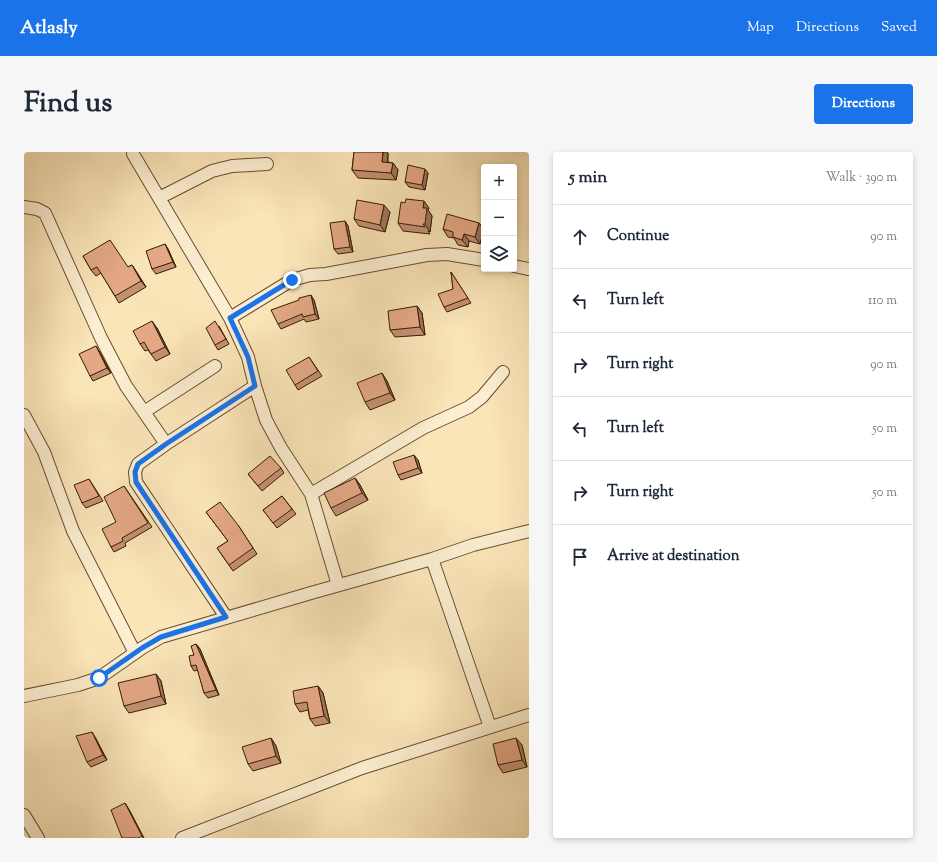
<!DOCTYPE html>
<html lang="en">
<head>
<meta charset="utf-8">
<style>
	:root { --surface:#fff; --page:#f6f6f7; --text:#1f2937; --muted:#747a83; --line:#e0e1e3; --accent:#1a73e8 }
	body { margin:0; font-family:"Sorts Mill Goudy",serif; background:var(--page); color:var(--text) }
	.controls { position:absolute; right:12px; top:12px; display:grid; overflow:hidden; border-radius:4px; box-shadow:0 2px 6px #0003 }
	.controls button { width:36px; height:36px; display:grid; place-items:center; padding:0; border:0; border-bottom:1px solid var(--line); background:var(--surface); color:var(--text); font:20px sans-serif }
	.stop { position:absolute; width:12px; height:12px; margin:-9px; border:3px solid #1a73e8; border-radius:50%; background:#fff }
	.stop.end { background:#1a73e8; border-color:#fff; box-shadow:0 1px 4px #0008 }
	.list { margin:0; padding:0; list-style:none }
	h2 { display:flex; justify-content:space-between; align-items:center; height:52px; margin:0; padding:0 16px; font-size:17px }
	h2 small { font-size:13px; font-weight:400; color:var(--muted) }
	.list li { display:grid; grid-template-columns:26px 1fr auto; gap:12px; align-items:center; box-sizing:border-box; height:64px; padding:0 16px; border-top:1px solid var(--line) }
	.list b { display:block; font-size:15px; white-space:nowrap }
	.list em { font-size:13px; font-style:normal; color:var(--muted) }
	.icon { flex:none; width:22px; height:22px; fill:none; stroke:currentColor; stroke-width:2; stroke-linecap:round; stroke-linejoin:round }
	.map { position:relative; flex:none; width:505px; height:686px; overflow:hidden; border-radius:4px }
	header { display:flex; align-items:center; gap:24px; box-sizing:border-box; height:56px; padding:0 20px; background:var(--accent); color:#fff }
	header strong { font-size:19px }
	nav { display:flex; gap:22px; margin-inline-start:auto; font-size:14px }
	.intro { display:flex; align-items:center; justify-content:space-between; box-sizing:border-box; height:96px; padding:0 24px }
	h1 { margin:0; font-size:28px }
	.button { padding:10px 18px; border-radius:4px; background:var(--accent); color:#fff; font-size:14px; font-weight:700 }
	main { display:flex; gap:24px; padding:0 24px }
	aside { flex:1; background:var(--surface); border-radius:4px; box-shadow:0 2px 6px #0003 }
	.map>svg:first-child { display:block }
</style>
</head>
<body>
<header>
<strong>Atlasly</strong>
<nav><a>Map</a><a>Directions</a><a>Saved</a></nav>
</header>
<div class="intro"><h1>Find us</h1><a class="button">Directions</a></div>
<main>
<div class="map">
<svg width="505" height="686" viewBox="0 0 505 686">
	<rect width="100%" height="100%" fill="#fae5b8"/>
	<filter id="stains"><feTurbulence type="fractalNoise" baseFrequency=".005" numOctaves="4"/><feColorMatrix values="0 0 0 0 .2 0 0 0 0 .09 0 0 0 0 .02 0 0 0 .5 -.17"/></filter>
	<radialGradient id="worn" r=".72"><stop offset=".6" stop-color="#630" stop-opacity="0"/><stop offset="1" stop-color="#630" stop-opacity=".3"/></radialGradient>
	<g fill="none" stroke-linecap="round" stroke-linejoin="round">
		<defs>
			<path id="street" d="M109,2l97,164 18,39 7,29 11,34 15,28 30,46 27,91
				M135,46l53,-27 20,-5 35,-2
				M0,55l13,2 8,4 56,125 25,48 40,58
				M490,114l14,3
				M206,166l62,-38 18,-5 16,-1 101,-19 20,-1 37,6
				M120,260l71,-46
				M0,263l20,37 29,79 62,122
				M287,342l112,-66 46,-21 13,-10 21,-25
				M408,407l58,168
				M202,465l-90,-135 -1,-10 3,-8 28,-20 89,-58
				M0,544l54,-11 21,-7 43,-30 19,-11 150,-44 121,-34 41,-14 56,-14
				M0,663l14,23
				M158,686l180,-70 167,-53"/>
		</defs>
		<!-- street casing -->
		<use href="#street" stroke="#664e32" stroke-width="14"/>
		<!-- street -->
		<use href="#street" stroke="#fceed1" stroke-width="12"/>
	</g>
	<!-- wall -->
	<path fill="#c49072" stroke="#341c05" d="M330,0h33l1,1v9l5,1 5,7 -2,10 -38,-2 -6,-8z
		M404,21l-3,17 -16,-3 -4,-5z
		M405,56l-1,2 4,6 -2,16 -2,-1 2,3 -27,-3 -5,-8z
		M366,60l-5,20 -26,-6 -5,-7z
		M321,69l3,5 5,26 -15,2 -4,-5z
		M455,71l5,6 -4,15 -11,-3 -1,6 -10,-2 -4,-7 -6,-1 -5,-8z
		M141,92l3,5 8,18 -20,7 -4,-5z
		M59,104l45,11 4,-2 14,22 -27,16 -18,-30 -5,3 -5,-6z
		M427,120l20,31 -24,9 -3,-5 9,-18z
		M290,148l5,19 -13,3 -2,-3 -23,10 -3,-5z
		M393,154l5,7 3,22 -30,2 -5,-7z
		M195,174l10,18 -11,6 -3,-5z
		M133,176l13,26 -14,7 -8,-11 -3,1 -5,-7z
		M75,199l12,22 -18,8 -3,-5z
		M285,205l13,19 -24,14 -3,-5z
		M363,229l8,19 -25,10 -5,-8z
		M394,308l4,13 -21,7 -3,-5z
		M257,316l3,5 -22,18 -14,-17z
		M331,326l5,7 8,15 -32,16 -5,-8z
		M65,327l14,22 -17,7 -4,-5z
		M100,334l28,41 -27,16 1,3 -12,6 -3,-5z
		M258,344l14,18 -19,14 -14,-18z
		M182,360l32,13 19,29 -24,17 -16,-23 11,-7z
		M172,492l4,5 19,46 -11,3 -4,-5 -6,-23 -4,1 -3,-5z
		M132,522l5,7 5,23 -37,9 -5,-7z
		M294,534l5,7 7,30 -15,3 -5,-7 -2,-9 -8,2 -5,-8z
		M71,585l12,23 -16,7 -4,-5z
		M247,586l5,8 5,17 -28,8 -5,-7z
		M498,593l5,22 -24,6 -5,-8z"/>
	<!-- shaded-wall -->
	<path fill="#a0765d" stroke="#341c05" d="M359,0h4l1,1 -1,16 -5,-7z
		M369,11l5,7 -2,10 -5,-7z
		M401,17l3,4 -3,17 -3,-5z
		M400,49l5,7 -1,2 4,6 -2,16 -5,-8 -2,-16z
		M360,53l6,7 -5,20 -5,-7z
		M321,69l3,5 5,26 -3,-5z
		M455,71l5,6 -4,15 -5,-7z
		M440,82l5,7 -1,6 -6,-7z
		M141,92l3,5 8,18 -3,-5z
		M108,113l4,6 10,16 -5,-6z
		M287,143l3,5 5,19 -4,-5z
		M393,154l5,7 3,22 -5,-8z
		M128,169l5,7 13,26 -5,-7z
		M72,194l3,5 12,22 -4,-5z
		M358,221l5,8 8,19 -5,-7z
		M390,303l4,5 4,13 -4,-5z
		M331,326l5,7 8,15 -6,-7z
		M172,492l4,5 19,46 -3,-5z
		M132,522l5,7 5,23 -5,-8z
		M294,534l5,7 7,30 -6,-7z
		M68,580l3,5 12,23 -4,-5z
		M247,586l5,8 5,17 -5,-7z
		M492,586l6,7 5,22 -5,-7z
		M101,651l5,8 14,27h-1l-1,-2z"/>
	<!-- building -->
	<path fill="#e4a885" stroke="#341c05" d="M330,0h29l-1,10 11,1 -2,10 -39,-3z
		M384,13l17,4 -3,16 -17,-3z
		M382,47l18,2 -1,7h4l-2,16h-2l2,3 -27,-4 3,-21 4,1z
		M333,48l27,5 -4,20 -26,-6z
		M423,62l32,9 -4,14 -11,-3 -2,6 -9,-3v-5l-10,-3z
		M321,69l5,26 -16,2 -4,-26z
		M86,88l18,27 4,-2 9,16 -26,15 -18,-29 -6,3 -8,-14z
		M141,92l8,18 -21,7 -6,-18z
		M427,120l17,26 -24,9 -6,-13 15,-5z
		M287,143l4,19 -12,3 -1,-3 -24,10 -7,-14 28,-10v-2z
		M393,154l3,21 -30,3 -2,-19z
		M128,169l13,26 -14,7 -7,-12 -4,2 -7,-13z
		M191,169l11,18 -11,6 -9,-17z
		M72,194l11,22 -17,8 -11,-22z
		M285,205l9,14 -23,14 -9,-15z
		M358,221l8,20 -25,9 -8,-19z
		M390,303l4,13 -20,7 -5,-13z
		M246,304l11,12 -23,18 -10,-12z
		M331,326l7,15 -31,15 -7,-15z
		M65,327l10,17 -17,7 -8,-18z
		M100,334l24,37 -26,15 1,3 -12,6 -9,-18 14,-7 -12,-25z
		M258,344l10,13 -19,14 -10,-13z
		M196,350l18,23 15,23 -24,17 -12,-17 11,-7 -22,-29z
		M172,492l20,46 -12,3 -8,-28 -5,1 -2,-10 5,-1 -3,-9z
		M132,522l5,22 -37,10 -6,-23z
		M294,534l6,30 -14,3 -3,-17 -12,2 -2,-13z
		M68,580l11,23 -16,7 -11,-26z
		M247,586l5,18 -28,8 -6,-17z
		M492,586l6,22 -24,5 -5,-21z
		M101,651l17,33 -4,2h-16l-11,-28z"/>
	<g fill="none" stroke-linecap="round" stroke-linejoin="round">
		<!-- route -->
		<path stroke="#1a73e8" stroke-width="5" d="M75,526l43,-30 19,-11 65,-20 -90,-135 -1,-10 3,-8 28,-20 89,-58 -7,-29 -18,-39 62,-38"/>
	</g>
	<rect width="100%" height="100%" filter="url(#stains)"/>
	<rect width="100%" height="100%" fill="url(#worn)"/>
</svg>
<div class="controls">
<button>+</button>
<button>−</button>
<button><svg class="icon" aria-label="layers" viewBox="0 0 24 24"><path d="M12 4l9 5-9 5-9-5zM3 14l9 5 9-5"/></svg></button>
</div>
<div class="stop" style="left:75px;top:526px"></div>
<div class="stop end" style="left:268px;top:128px"></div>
</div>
<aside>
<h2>5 min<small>Walk · 390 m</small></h2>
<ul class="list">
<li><svg class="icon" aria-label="ahead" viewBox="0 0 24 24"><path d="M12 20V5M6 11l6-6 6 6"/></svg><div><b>Continue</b></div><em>90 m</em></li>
<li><svg class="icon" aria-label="left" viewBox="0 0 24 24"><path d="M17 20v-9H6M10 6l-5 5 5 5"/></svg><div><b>Turn left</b></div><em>110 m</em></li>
<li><svg class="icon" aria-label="right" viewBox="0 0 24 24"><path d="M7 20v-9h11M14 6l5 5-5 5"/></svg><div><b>Turn right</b></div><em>90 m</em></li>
<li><svg class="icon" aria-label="left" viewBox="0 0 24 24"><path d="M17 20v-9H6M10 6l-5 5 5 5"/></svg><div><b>Turn left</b></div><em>50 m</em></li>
<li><svg class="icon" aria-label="right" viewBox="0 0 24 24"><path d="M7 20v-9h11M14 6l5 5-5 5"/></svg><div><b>Turn right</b></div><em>50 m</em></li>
<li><svg class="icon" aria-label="arrive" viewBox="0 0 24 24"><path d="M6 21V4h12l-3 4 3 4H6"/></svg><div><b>Arrive at destination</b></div></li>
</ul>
</aside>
</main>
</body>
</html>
